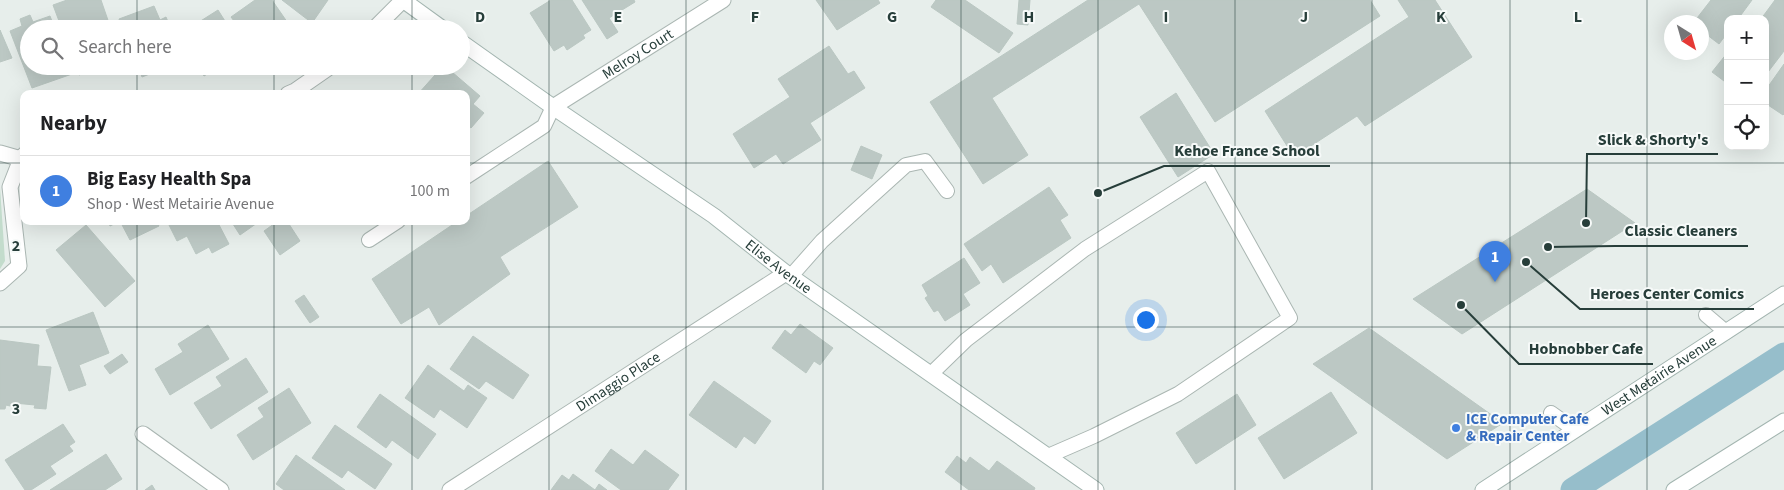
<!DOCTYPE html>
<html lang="en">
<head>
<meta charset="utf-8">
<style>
	:root { --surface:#fff; --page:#f6f6f6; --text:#202124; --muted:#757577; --line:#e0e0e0; --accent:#db2777 }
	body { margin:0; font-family:"Source Sans 3",sans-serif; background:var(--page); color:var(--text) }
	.controls { position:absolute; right:15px; top:15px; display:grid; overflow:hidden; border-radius:10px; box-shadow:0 5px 20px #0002 }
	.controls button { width:45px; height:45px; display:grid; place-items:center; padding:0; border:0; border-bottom:1px solid var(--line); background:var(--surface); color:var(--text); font:25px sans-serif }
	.compass { position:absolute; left:1664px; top:15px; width:45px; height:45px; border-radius:50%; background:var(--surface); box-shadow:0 5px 20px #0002; rotate:143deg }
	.you { position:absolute; left:1145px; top:319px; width:18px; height:18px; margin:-12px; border:4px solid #fff; border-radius:50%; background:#1a73e8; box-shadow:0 0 0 8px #1a73e833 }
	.badge { display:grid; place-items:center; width:32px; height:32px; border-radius:50%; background:var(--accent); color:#fff; font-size:16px; font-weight:700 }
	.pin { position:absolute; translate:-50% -41px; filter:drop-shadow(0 1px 2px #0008) }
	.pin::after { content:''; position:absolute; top:26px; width:18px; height:15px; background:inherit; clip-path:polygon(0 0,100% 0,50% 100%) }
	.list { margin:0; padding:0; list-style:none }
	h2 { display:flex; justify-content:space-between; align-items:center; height:65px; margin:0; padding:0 20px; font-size:21px }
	h2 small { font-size:16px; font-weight:400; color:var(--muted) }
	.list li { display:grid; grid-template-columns:32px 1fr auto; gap:15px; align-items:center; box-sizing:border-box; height:70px; padding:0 20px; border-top:1px solid var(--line) }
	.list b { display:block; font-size:19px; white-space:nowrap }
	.list p { margin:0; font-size:16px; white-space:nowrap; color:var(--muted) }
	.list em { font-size:16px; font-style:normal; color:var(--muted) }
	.icon { flex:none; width:28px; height:28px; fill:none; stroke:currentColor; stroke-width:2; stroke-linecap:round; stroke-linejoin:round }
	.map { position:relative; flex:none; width:1784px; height:490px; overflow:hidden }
	.search { position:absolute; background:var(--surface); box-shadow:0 5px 20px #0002; left:20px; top:20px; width:450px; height:55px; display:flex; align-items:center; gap:12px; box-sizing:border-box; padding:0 18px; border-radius:28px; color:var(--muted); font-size:19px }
	.panel { position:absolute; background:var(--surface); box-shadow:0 5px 20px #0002; left:20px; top:90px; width:450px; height:135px; border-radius:10px }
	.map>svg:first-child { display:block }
</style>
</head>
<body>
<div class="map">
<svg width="1784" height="490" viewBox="0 0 1784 490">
	<rect width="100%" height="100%" fill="#e7eeeb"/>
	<!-- green -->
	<path fill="#c3dccc" d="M0,187l5,74 -5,8z"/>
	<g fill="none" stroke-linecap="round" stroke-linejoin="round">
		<!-- canal -->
		<path stroke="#96becb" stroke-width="25" d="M1573,490l211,-135"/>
	</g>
	<!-- building -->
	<path fill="#bcc8c4" stroke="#bac7c2" d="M67,0h34l10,29h-49l-9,-24z
		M255,0h17l20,29h-52l-9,-12z
		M282,0h46l-16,23z
		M551,0h21l19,30 -8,5 2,3 -18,12 -3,-5 -10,6 -24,-38z
		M582,0h52l1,2 -26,16 9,14 -11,7z
		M816,0h62l2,3 -43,27z
		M936,0h29l48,33 -14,20 -68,-46z
		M1019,0h11l-2,25 -11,-1z
		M1088,0h282l10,16 -165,106 -76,-118 -147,94 36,57 -45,29 -53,-82z
		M1398,0h37l37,57 -107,69 -8,-10 -63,41 -29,-46 144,-94z
		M1711,0h41l-14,19h-10v13l-9,12 -17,-13v-9h-8z
		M1775,0h9v51l-19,25v-57h-4z
		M154,6l6,14 6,-3 5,12h-49l-3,-10z
		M218,10l12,19h-42z
		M30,15l3,7 17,-6 5,13h-26v37h40l3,8 -40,14 -22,-57 12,-5 -2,-7z
		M0,30l12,28 -12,4z
		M829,46l19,28 6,-3 11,17 -55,35 11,17 -38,24 -7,-10 -22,14 -21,-34 57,-37 -12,-18z
		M1728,52v32l-16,-12z
		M1784,64v50l-1,1 -18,-12v-12z
		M76,66h27l-24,9z
		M138,66h32l-28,11z
		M198,66h22l-16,10z
		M443,66h2l35,30 -7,8 11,9 -13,15 -5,-4v-30h-48z
		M1176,93l38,61 -36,23 -38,-60z
		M861,146l21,9 -10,24 -21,-9z
		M548,161l30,46 -78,50 10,17 -71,51 -10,-18 -28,17 -29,-45 86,-58h8v-5z
		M1049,187l19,28 -8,5 11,18 -68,45 -12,-19 -9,7 -18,-27z
		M1587,189l48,34 -173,111 -49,-35z
		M108,221h12l-10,5z
		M120,221h36l3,5 -29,14z
		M167,221h50l12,23 -17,9 -3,-6 -13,7 -9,-18 -10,5z
		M231,221h29l-20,14z
		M278,221h9l13,20 -20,14 -16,-24z
		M86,225l49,56 -30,26 -49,-57z
		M964,258l16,25 -17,11 7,11 -25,16 -7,-11 -4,2 -9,-14 3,-2 -6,-11z
		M304,295l15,22 -9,6 -15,-22z
		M93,312l16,41 -30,12 7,20 -17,6 -23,-61z
		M800,324l33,24 -13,17 -6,-4 -8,12 -34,-25 13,-18 6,5z
		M208,325l21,34 -59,36 -15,-26 28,-17 -5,-8z
		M1369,328l134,95 -56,36 -134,-95z
		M473,336l56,39 -16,24 -27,-18 -7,8 -29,-20z
		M0,340l39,5 -2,21 14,1 -5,42 -12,-1 1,-3 -21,-2 -4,3 -4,-1 -1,4h-5z
		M122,354l6,8 -18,12 -6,-8z
		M246,358l22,34 -57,37 -17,-26 28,-17 -6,-9z
		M428,365l36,26 4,-6 19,13 -20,30 -27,-19 -6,9 -29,-20z
		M714,381l57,40 -16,23 -11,-8 -8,12 -47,-33z
		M289,388l22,35 -58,37 -16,-25 27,-18 -6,-9z
		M1331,392l26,41 -73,46 -26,-41z
		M380,394l56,40 -18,25 -26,-19 -6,8 -29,-21z
		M1237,394l19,31 -60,39 -20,-31z
		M63,424l12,18 -6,4 4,5 -23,15 6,8 -25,16h-6l-20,-30z
		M335,425l57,39 -17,25 -27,-19 -6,8 -30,-20z
		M611,449l22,16 12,-15 34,25 -11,15h-47l-26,-19z
		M106,454l16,25 -17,11h-55z
		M296,455l49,35h-61l-8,-6z
		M957,456l9,7 4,-6 19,14 8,-10 38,27 -1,2h-65l-24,-18z
		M573,474l22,16 4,-6 8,6h-56l11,-15 7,5z
		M152,485l3,5h-10z"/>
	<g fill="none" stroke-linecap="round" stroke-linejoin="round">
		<defs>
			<path id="lane" d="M466,177l78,-51 9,-19
				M369,240l29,-19
				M791,276l31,-35 84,-76 19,-4 22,30
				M1706,315l20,17
				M931,374l35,-34 119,-91 123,-78 82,147 -112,76 -84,42 -46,20
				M1551,413l24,17"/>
			<g id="street">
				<path d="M374,29l29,-29"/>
				<path d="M288,94l7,-3 36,-25"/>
				<path id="s1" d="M553,107l170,-107"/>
				<path d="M0,153l21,6"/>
				<path d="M0,283l19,-17 -9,-79 11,-28 3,-4"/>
				<path d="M143,434l78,56"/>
				<path id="s2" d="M450,490l336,-217"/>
			</g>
			<g id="secondary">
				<path d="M403,0l40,29"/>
				<path id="s3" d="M461,42l92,65 161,109 72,57 310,217"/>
				<path id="s4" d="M1483,490l301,-196"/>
				<path d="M1674,490l110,-69"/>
			</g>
		</defs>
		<!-- lane casing -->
		<use href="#lane" stroke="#aab6b2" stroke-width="16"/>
		<!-- street casing -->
		<use href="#street" stroke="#aab6b2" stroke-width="17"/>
		<!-- secondary casing -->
		<use href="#secondary" stroke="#a3b5b0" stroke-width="17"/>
		<!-- lane -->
		<use href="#lane" stroke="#fff" stroke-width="14"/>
		<!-- street -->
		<use href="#street" stroke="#fff" stroke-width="15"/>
		<!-- secondary -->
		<use href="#secondary" stroke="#fff" stroke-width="15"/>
	</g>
	<!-- grid -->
	<path fill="none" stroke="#273e3a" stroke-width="1" stroke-opacity="0.55" d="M137,0v29M274,0v29M412,0v29M549,0v490M686,0v490M823,0v490M961,0v490M1098,0v490M1235,0v490M1372,0v490M1510,0v490M1647,0v490M137,66v28M274,66v28M412,66v28M0,163h24M466,163h1318M137,221v269M274,221v269M412,221v269M0,327h1784"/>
	<!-- markers -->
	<circle fill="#3f7fe0" stroke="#f7faf9" stroke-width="2" cx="1456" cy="428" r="5"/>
	<g text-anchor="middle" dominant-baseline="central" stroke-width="4" stroke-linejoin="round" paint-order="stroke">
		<!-- street labels -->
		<g font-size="15" fill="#273e3a" stroke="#f7faf9">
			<text stroke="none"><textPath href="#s1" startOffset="100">Melroy Court</textPath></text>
			<text stroke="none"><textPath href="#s3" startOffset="389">Elise Avenue</textPath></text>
			<text stroke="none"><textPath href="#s4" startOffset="210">West Metairie Avenue</textPath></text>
			<text stroke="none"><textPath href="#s2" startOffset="200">Dimaggio Place</textPath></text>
		</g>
		<!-- shop labels -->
		<g font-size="15" font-weight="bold" fill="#366cbe" stroke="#f7faf9" text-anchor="start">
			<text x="1466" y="419">ICE Computer Cafe<tspan x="1466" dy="17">&amp; Repair Center</tspan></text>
		</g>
	</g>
	<g font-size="16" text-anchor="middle" font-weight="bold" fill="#273e3a" stroke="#f7faf9" stroke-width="4" stroke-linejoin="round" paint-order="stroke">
		<text x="480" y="22">D</text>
		<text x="618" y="22">E</text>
		<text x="755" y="22">F</text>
		<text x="892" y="22">G</text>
		<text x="1029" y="22">H</text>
		<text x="1166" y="22">I</text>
		<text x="1304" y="22">J</text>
		<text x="1441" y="22">K</text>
		<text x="1578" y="22">L</text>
		<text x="16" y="251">2</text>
		<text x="16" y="414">3</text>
	</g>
	<!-- callouts -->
	<path fill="none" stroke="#273e3a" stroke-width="2" d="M1586 223L1587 154H1718M1098 193L1164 166H1330M1548 247L1615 246H1748M1526 262L1580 309H1754M1461 305L1519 364H1653"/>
	<g fill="#273e3a" stroke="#f7faf9" stroke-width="2">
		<circle cx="1586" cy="223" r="5"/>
		<circle cx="1098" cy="193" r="5"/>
		<circle cx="1548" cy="247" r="5"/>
		<circle cx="1526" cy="262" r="5"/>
		<circle cx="1461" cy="305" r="5"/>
	</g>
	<g font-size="16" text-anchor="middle" font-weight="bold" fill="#273e3a" stroke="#f7faf9" stroke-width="4" stroke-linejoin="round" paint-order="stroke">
		<text x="1653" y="145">Slick &amp; Shorty's</text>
		<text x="1247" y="156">Kehoe France School</text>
		<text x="1681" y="236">Classic Cleaners</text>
		<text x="1667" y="299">Heroes Center Comics</text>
		<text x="1586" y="354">Hobnobber Cafe</text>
	</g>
</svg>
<div class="controls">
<button>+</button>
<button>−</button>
<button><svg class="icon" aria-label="locate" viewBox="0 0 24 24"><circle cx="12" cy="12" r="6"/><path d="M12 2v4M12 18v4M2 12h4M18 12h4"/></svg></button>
</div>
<svg class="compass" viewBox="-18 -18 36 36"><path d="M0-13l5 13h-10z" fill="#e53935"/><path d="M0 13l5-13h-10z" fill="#757577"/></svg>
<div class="you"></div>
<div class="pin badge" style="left:1495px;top:282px;background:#3f7fe0">1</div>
<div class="search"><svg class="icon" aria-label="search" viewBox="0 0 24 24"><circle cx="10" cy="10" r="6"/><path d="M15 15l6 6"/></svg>Search here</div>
<section class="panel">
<h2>Nearby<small></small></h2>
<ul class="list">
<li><span class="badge" style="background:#3f7fe0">1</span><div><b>Big Easy Health Spa</b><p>Shop · West Metairie Avenue</p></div><em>100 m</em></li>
</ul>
</section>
</div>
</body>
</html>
